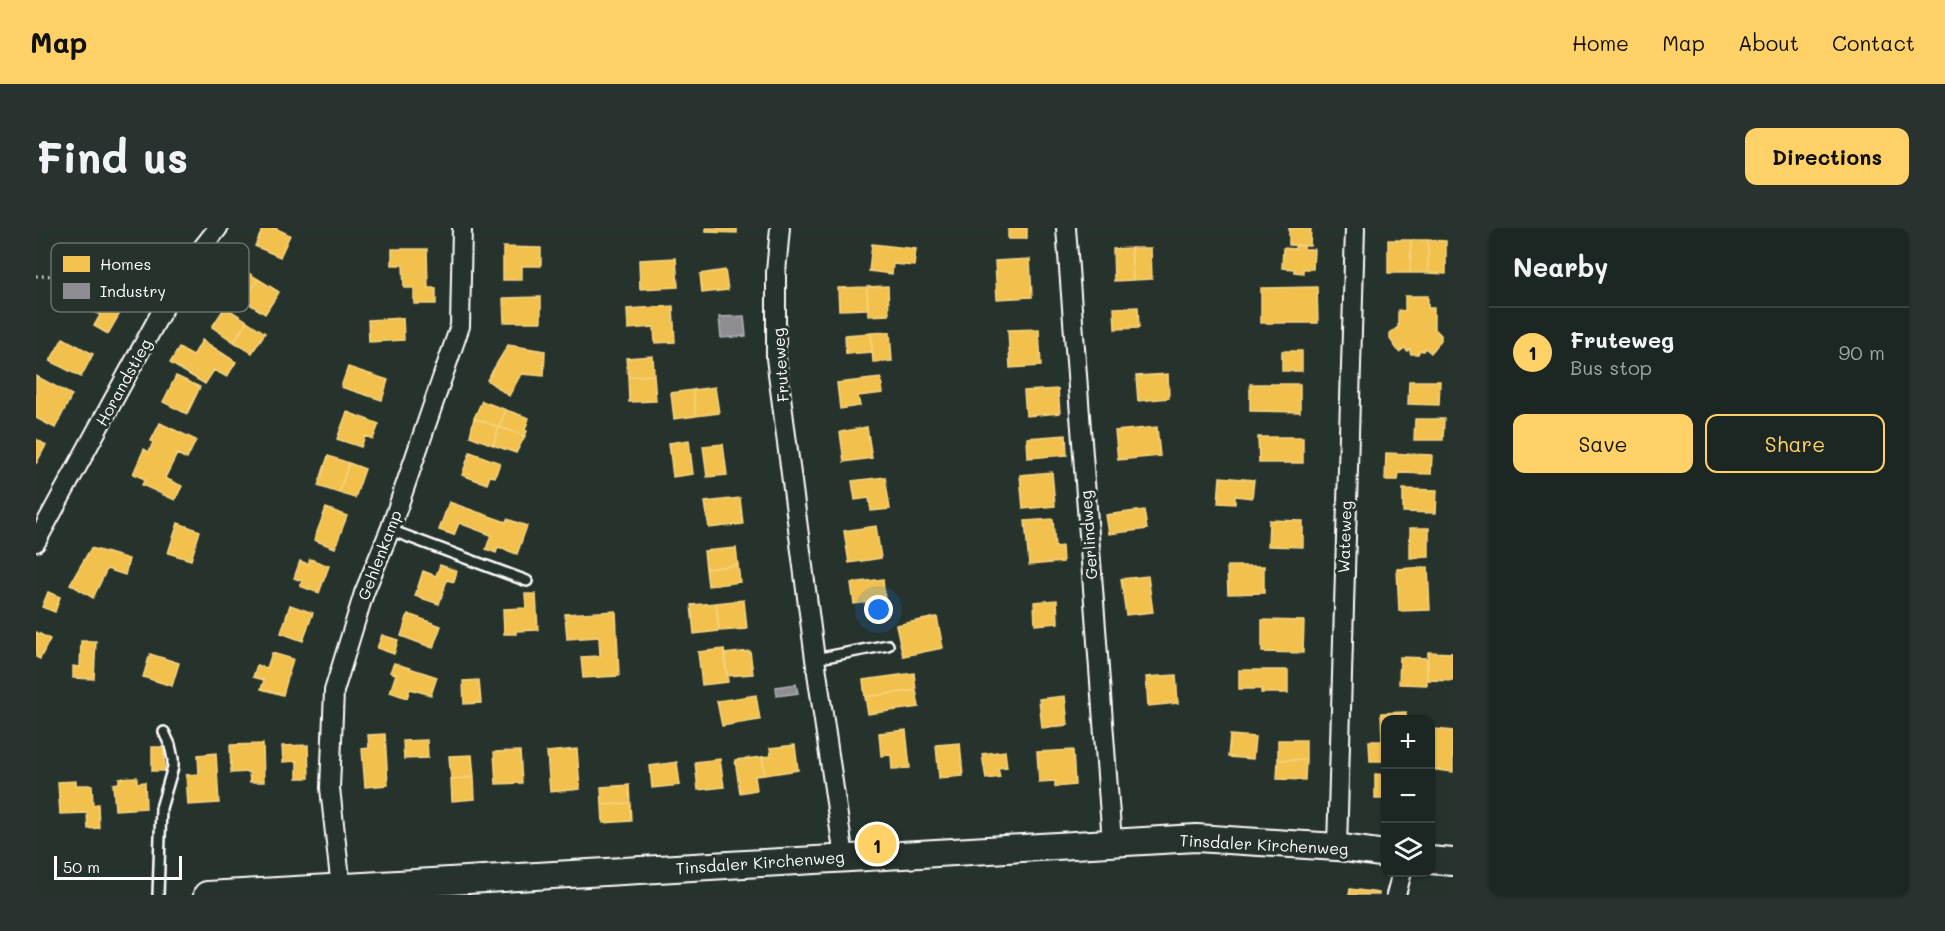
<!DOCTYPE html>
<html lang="en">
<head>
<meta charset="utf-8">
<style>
	:root { --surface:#1c2622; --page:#29322f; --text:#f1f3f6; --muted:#a0a5a5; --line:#3a4340; --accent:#ffd166 }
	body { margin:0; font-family:Mali,sans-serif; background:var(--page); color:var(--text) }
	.controls { position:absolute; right:18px; bottom:18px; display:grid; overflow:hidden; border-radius:12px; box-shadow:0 2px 4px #0004 }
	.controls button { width:54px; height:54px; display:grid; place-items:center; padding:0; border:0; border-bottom:2px solid var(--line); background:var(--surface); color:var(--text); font:30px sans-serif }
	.scale { position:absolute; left:18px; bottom:15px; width:128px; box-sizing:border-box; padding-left:6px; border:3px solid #fff; border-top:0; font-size:16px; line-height:21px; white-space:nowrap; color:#fff; -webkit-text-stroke:4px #26332d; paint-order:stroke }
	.you { position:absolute; left:843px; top:382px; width:21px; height:21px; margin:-15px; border:4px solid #fff; border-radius:50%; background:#1a73e8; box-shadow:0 0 0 9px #1a73e833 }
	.badge { display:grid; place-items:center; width:39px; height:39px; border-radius:50%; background:var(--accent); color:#111; font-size:20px; font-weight:700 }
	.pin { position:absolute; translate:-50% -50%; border:3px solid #fff; box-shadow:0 2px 6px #0006 }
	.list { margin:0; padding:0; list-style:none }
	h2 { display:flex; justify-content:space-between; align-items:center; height:78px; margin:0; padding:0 24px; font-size:26px }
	h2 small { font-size:20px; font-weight:400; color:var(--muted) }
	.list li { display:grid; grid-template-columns:39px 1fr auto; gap:18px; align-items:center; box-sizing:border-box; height:90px; padding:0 24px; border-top:2px solid var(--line) }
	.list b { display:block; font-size:22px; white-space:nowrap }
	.list p { margin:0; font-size:20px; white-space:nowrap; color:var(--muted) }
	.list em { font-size:20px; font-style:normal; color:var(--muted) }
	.actions { display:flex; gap:12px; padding:18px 24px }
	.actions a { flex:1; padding:14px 0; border:2px solid var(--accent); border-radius:12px; text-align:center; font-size:21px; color:var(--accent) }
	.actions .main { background:var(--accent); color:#111 }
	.icon { flex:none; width:33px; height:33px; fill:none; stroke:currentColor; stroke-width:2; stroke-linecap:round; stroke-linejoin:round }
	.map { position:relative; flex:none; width:1417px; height:667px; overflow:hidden; border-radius:12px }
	header { display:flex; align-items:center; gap:36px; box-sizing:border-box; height:84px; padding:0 30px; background:var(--accent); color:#111 }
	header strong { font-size:28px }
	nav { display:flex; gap:33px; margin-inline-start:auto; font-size:21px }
	.intro { display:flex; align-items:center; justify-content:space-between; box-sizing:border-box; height:144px; padding:0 36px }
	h1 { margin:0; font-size:42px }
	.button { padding:15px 27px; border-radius:12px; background:var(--accent); color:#111; font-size:21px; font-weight:700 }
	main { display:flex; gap:36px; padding:0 36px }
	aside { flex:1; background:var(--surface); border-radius:12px; box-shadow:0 2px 4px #0004 }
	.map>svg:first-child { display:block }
</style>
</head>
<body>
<header>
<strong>Map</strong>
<nav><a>Home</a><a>Map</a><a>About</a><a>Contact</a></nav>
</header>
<div class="intro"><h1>Find us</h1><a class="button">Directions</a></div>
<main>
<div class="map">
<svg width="1417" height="667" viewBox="0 0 1417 667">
	<rect width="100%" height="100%" fill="#26332d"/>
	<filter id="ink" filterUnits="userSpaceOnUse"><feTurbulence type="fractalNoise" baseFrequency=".0167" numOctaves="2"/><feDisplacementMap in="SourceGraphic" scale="12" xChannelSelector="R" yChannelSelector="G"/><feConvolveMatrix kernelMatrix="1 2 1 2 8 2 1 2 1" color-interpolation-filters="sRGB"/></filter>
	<g filter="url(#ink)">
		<!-- homes -->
		<path fill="#f2c14e" stroke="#f6d483" stroke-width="1.5" d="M227,0h12l15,7 -10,22 -25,-11z
			M670,0h31v5l-31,-1z
			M972,0h19v11h-19z
			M1253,0h22l-1,18 -21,-1z
			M1352,12h23l-1,33h-22z
			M1375,12h17v33h-18z
			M1392,12l18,1v33l-18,-1z
			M836,16l44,5 -2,17 -21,-2 -1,10 -23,-3z
			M1259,17l9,1v3h10l-1,20h-10v4l-9,-1v-3l-12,-1 1,-20 12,1z
			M467,19l38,1v18h-19v14h-19z
			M1095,20l2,32 -19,1 -1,-32z
			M1095,20h20l1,31 -19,1z
			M356,21h35l1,39h8v16h-22v-16h-10l-1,-23h-11z
			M640,30l2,29 -38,2 -1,-29z
			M994,31l2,38 -35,2 -2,-38z
			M204,40l18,11 -13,22 -19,-11z
			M689,42l3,20 -26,3 -2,-19z
			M222,51l21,13 -14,22 -20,-13z
			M852,58l1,29 -21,1 -1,-29z
			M831,59l1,22 -29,1 -1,-22z
			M1281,59l1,36h-57v-35z
			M58,61l30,17 -16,28 -14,-8 6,-11 -16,-9z
			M1369,68h23v12h6v20l7,7v5l-10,13 -6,-5 -2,3 -3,-1 -2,4h-7l-2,-5 -2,2 -2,-3 -6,4 -9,-13v-6l8,-6v-17l7,1z
			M505,69v25h-37l-1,-24z
			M637,78l2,36 -20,1 -1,-16 -26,2 -1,-20z
			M189,79l22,14 -13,21 -22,-15z
			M1102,79l1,21 -24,1 -1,-21z
			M367,90l1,22 -35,2 -1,-22z
			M211,93l18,12 -13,20 -18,-11z
			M1003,101l2,37 -31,2 -2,-38z
			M854,104l2,29 -19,1 -2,-29z
			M835,105l1,19 -26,2 -1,-19z
			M27,110l30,16 -12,23 -31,-16z
			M166,112l34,22 -9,15 -13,-7 -9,14 -35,-21 9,-15 14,8z
			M472,117l37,6 -1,25 -23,-2 -12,22 -22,-16z
			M1246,123h20v20h-20z
			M617,128l1,19 -26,2 -2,-19z
			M312,139l40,13 -6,20 -41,-13z
			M1132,146l1,24 -31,3 -2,-25z
			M618,147l2,26 -27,1 -1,-25z
			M0,148l36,19 -17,33 -19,-10z
			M140,148l24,11 -13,27 -24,-12z
			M845,150l2,15 -25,3 2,10 -20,3 -3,-26z
			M1373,153h31l-1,24 -31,-1z
			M1214,156h50v28l-50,-1z
			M679,159l4,26 -23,3 -3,-26z
			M1022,161l2,24 -34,3 -2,-25z
			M657,162l3,26 -22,3 -3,-26z
			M446,173l24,9 -7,17 -25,-9z
			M470,182l23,8 -4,12 2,1 -2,5 -26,-9z
			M311,184l32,12 -6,15 -8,-3 -4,11 -24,-8z
			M438,190l25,9 -6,18 -23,-9z
			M1379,191h29l-1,21h-29z
			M124,195l36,17 -9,19 -10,-5 -12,24 17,8 -7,14 -33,-15 3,-6 -12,-5 11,-25 5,3 4,-10 -2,-1z
			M463,199l26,9 -9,17 -23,-8z
			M831,199l5,31 -28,4 -4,-30z
			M1121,199l3,29 -42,4 -3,-29z
			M1030,207l1,20 -39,3 -1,-20z
			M1222,209h45v26h-44z
			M0,211l10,6 -10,19z
			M653,212l4,34 -20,3 -4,-34z
			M687,216l4,31 -20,2 -4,-31z
			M434,224l30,11 -5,14 -5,-1 -3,8 -25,-9z
			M1350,225l46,2 -1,19 -32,-1 -1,7h-13z
			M292,228l21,7 -10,30 -21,-7z
			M313,235l16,6 -10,29 -16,-5z
			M1016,244l3,34 -32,3 -3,-34z
			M849,249l5,32 -19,2 -2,-13 -14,2 -3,-19z
			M1184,249l34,3 -2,18 -17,-2v8l-17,-1z
			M1367,261l34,1 -1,23 -33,-1z
			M704,270l3,26 -34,4 -4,-26z
			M413,274l57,20 1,-3 20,7 -10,28 -19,-7 -2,6 -10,-4 5,-14 -32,-12 -5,12 -15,-5z
			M290,280l21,8 -12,32 -21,-8z
			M1108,282l3,19 -38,5 -3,-19z
			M1017,291l2,28 7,-1 1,16 -34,3 -4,-44z
			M1233,292l34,1v26l-35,-1z
			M142,295l22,8 -9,29 -23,-7z
			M840,298l5,32 -32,5 -5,-32z
			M1374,300h19v29l-19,1z
			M55,320l38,11 -4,16 -18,-6 -14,29 -23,-14z
			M700,320l2,17 -32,4 -2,-18z
			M274,331l19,7 -10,27 -19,-7 2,-5 -8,-3 6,-17 8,3z
			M404,337l17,6 -3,11 -7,-2 -8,24 -24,-8 8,-25 13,5z
			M702,337l2,17 -32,4 -2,-17z
			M1191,338h37v27l-36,1z
			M1392,339l2,43 -31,1 -2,-42z
			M1112,348l5,36 -27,3 -5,-36z
			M847,351l2,21 -31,4 -3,-21z
			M12,364l12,5 -5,15 -13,-5z
			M489,366h11l2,36 -22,1v3h-12l-1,-25 23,-1z
			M708,372l3,29 -28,2 -3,-28z
			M1021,372l1,23 -23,2 -1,-23z
			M680,375l3,28 -25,3 -3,-29z
			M254,377l23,8 -10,28 -22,-8z
			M580,383l3,65 -36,2 -2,-21 19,-1 -1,-19 -32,2 -2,-25z
			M372,386l33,12 -8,22 -32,-12z
			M901,389l6,31 -40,8 -7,-31z
			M1226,392l42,1 -1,32 -41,-1z
			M0,404l14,7 -10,20 -4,-2z
			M346,407l16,5 -4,14 -17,-6z
			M45,413h15l-2,38 -21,-1v-12l7,1z
			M688,421l4,33 -26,3 -4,-33z
			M714,423l3,23 -26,2 -3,-22z
			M1392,424l25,1v28l-26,-1z
			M236,425l21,6 -10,36 -22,-6 3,-9 -11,-3 4,-12 10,3z
			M114,426l29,9 -7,23 -29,-9z
			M1364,429l27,1v27l-28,-1z
			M358,435l43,14 -6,18 -21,-6 -3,9 -17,-6 6,-18 -6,-2z
			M1203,442h49v23h-27v-4h-22z
			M878,445l2,17 -51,7 -2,-17z
			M1140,447l2,28 -30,3 -2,-29z
			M443,452l2,23 -17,1 -1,-23z
			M880,462l3,17 -51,7 -3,-17z
			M720,467l4,25 -38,6 -5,-25z
			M1029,468l3,29 -26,3 -3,-29z
			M1370,484v7h-20v42h-16l-1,-20h13l-1,-28z
			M1399,501l18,2v41l-23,-3z
			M870,502l4,38 -18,1 -1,-14 -10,1 -2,-23z
			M349,506l3,51 -23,2 -3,-38 7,-1 -1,-13z
			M1194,507l25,2 -2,22 -25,-2z
			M391,512l1,18 -24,1 -1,-18z
			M1242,512h28v20h-28z
			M924,515l3,33 -24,2 -3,-33z
			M227,516l1,38h-14l-1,-10 -18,1 -1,-28z
			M272,517l1,33h-12v-17l-14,1 -1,-16z
			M759,517l3,25 -33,5 -3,-18 9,-1 -1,-8z
			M116,519h12l1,24h-13z
			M541,521l3,40 -30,3 -3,-40z
			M1037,522l2,35 -20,2v-6l-16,1 -2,-30z
			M484,523l2,32 -26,1 -2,-32z
			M969,523l2,16 -9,1 2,9 -14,2 -4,-25z
			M180,525l3,50 -31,2 -2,-30 13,-1 -1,-19z
			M436,527l2,22 -23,2 -2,-23z
			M726,529l3,18 -10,1 2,14 -17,3 -5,-33z
			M684,531l4,28 -26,3 -3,-28z
			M1242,532h28l-1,20 -28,-1z
			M641,534l3,23 -28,3 -2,-22z
			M1339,546l11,1v24h-11z
			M101,549v6l8,-1 1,26 -31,2 -2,-26 6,-1v-5z
			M438,549l1,22 -23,2 -1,-22z
			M40,553v4h16l1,20 5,-1 1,24 -11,1 -1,-16 -27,1 -2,-32z
			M593,557l1,18 -28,2 -1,-18z
			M594,575l1,18 -28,2 -1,-18z
			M1314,661l29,4v2h-30z"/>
		<!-- industry -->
		<path fill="#8d8d92" stroke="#afafb3" stroke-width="1.5" d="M708,88l2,20 -25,2 -2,-21z
			M760,456l2,9 -21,3 -1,-9z"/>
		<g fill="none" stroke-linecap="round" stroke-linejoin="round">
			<defs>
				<path id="lane" d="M354,302l137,51
					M779,431l73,-14
					M122,667l3,-87 12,-41v-8l-3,-14 -6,-13"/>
				<path id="street" d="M744,0l-4,44v86l39,301 29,198
					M1030,0l46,614
					M0,314l146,-268 36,-46
					M1301,619l18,-619
					M305,660l-11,-100 4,-97 30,-98 26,-63 70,-204 2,-98
					M1360,667l6,-23"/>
				<path id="secondary" d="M1394,632l23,2
					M171,667l989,-57 141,9 49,7"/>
			</defs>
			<!-- lane casing -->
			<use href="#lane" stroke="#fff" stroke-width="14"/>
			<!-- street casing -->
			<use href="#street" stroke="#fff" stroke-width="22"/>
			<!-- secondary casing -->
			<use href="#secondary" stroke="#fff" stroke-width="30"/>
			<!-- path -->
			<path stroke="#fff" stroke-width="3" stroke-dasharray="1.5 4.5" stroke-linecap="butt" d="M0,48l126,-2"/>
			<!-- lane -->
			<use href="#lane" stroke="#26332d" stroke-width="9"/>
			<!-- street -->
			<use href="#street" stroke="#26332d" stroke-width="18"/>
			<!-- secondary -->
			<use href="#secondary" stroke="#26332d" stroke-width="26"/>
		</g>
	</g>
	<g text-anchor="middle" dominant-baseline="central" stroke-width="6" stroke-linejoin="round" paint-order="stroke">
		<!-- street labels -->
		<g font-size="16" fill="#fff" stroke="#26332d">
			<text transform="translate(744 137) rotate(-94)">Fruteweg</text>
			<text transform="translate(87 154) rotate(-61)">Horandstieg</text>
			<text transform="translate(1052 307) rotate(-94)">Gerlindweg</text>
			<text transform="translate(1308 309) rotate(-88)">Wateweg</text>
			<text transform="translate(343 327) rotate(-69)">Gehlenkamp</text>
			<text transform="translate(1228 616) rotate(3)">Tinsdaler Kirchenweg</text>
			<text transform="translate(724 634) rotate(-4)">Tinsdaler Kirchenweg</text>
		</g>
	</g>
	<!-- legend -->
	<rect x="15" y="15" width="198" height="69" rx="9" fill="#26332d" stroke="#67706c" stroke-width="1.5"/>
	<rect x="27" y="28" width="27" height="16" fill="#f2c14e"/>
	<rect x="27" y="55" width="27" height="16" fill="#8d8d92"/>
	<g font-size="16" fill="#fff">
		<text x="64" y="42">Homes</text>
		<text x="64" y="69">Industry</text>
	</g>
</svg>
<div class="controls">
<button>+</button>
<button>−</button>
<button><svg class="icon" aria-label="layers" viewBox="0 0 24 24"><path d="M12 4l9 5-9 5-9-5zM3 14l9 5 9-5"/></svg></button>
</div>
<div class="scale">50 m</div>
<div class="you"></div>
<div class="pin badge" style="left:841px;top:616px">1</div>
</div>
<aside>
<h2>Nearby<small></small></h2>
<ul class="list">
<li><span class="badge">1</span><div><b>Fruteweg</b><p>Bus stop</p></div><em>90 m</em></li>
</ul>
<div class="actions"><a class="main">Save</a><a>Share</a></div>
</aside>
</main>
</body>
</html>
